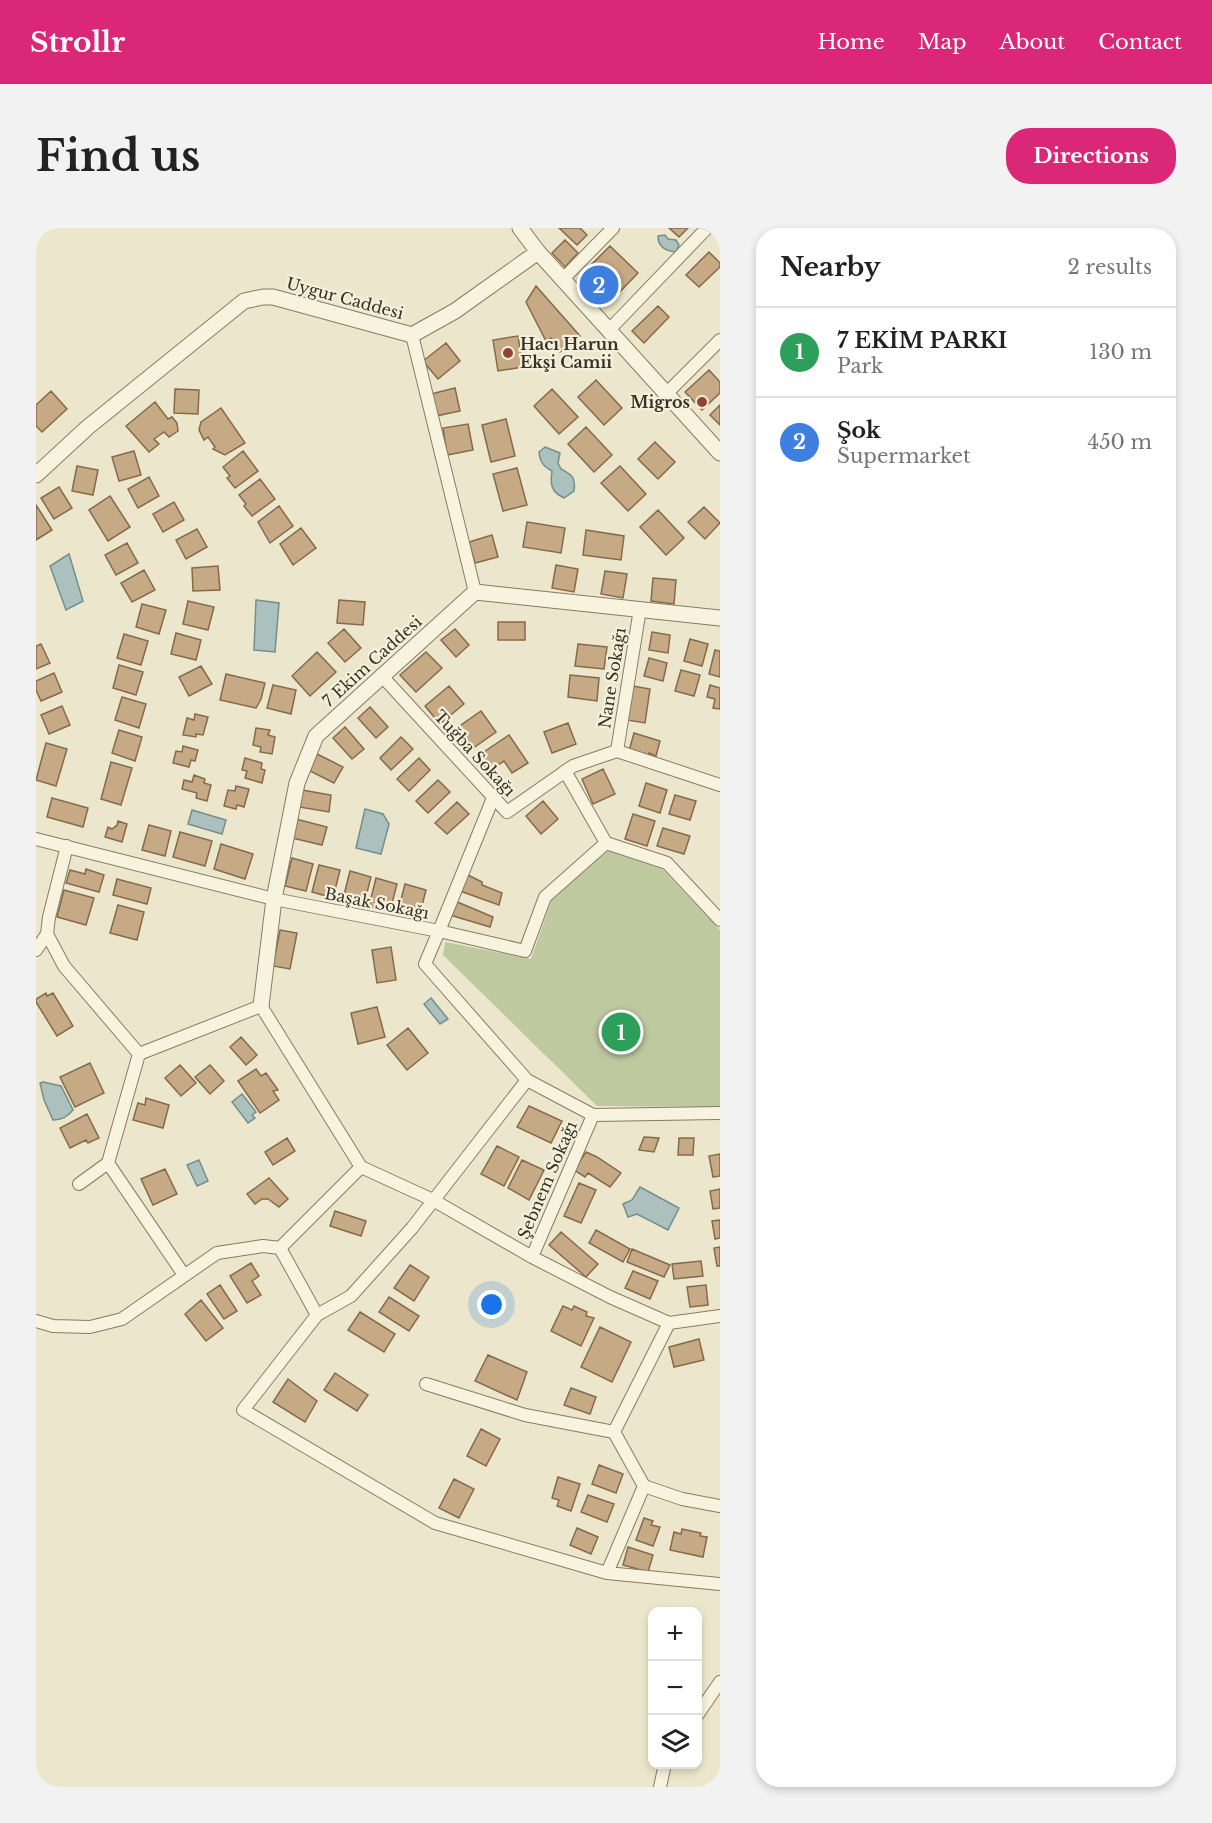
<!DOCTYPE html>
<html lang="en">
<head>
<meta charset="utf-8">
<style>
	:root { --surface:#fff; --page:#f2f2f2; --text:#222; --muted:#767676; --line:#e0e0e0; --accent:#db2777 }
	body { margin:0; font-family:"Libre Baskerville",serif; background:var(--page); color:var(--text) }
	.controls { position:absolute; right:18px; bottom:18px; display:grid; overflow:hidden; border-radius:12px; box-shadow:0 3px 9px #0003 }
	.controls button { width:54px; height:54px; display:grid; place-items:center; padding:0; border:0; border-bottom:2px solid var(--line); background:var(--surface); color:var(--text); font:30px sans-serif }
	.you { position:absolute; left:456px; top:1077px; width:21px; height:21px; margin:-15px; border:4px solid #fff; border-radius:50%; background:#1a73e8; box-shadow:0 0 0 9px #1a73e833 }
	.badge { display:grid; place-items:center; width:39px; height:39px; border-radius:50%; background:var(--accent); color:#fff; font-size:20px; font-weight:700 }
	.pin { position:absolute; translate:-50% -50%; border:3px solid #fff; box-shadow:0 2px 6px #0006 }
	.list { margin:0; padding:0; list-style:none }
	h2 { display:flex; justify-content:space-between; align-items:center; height:78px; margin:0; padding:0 24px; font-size:26px }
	h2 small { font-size:20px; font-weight:400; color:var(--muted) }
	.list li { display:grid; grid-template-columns:39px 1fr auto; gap:18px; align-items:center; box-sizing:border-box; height:90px; padding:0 24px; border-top:2px solid var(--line) }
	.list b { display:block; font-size:22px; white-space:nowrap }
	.list p { margin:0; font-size:20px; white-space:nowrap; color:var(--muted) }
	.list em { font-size:20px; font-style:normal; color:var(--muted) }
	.icon { flex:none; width:33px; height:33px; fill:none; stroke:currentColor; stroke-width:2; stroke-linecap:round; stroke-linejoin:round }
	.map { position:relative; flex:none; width:684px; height:1559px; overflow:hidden; border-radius:24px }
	header { display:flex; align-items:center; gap:36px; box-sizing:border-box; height:84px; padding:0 30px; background:var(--accent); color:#fff }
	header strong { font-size:28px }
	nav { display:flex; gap:33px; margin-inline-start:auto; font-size:21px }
	.intro { display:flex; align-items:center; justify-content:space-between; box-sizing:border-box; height:144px; padding:0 36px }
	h1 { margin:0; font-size:42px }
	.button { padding:15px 27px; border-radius:24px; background:var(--accent); color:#fff; font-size:21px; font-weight:700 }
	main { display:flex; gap:36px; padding:0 36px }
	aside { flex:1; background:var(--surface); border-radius:24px; box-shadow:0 3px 9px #0003 }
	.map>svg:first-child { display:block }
</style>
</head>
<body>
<header>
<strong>Strollr</strong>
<nav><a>Home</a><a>Map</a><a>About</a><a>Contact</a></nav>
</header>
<div class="intro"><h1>Find us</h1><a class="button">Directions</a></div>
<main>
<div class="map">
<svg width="684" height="1559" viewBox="0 0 684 1559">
	<rect width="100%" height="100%" fill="#ece7cc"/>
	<!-- green -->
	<path fill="#bec9a0" d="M572,623l54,18 58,61v177l-123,-1 -154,-151 2,-13 86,17 21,-60z"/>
	<!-- water -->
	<path fill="#acc1be" stroke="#738f8c" stroke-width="1.5" d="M629,7l3,4 8,1 3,5 -3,7c-11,-1 -18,-5 -18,-16z
		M509,219l15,6 -2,10 3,6c11,6 15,8 13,22l-10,7c-13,-6 -14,-14 -12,-27 -9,-5 -12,-9 -13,-19z
		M33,326l14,47 -17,9 -16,-44z
		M220,372l23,3 -4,49 -21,-2z
		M329,581l18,5 6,10 -8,30 -25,-6z
		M156,582l34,10 -4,14 -34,-10z
		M395,770l17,21 -8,5 -16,-20z
		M7,854l18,4 12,24c-6,7 -11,10 -20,10l-9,-20 -4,-17z
		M206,866l14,18 -4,3 3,3 -7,5 -16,-21z
		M163,932l9,21 -11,5 -10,-21z
		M604,959l39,21 -11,22 -31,-16 -9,3 -5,-13 9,-4z"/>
	<!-- building -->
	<path fill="#c6aa85" stroke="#856a49" stroke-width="1.5" d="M523,0h21l7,7 -10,10z
		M633,0h19l-9,9z
		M529,12l13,13 -13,14 -13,-14z
		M574,18l28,27 -26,27 -28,-28z
		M673,24l11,11v4l-21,20 -13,-12z
		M500,58l44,50 -20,16 -9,-14 -5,3 -20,-39z
		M622,78l11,11 -25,26 -12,-12z
		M482,108l5,31 -25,4 -5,-31z
		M410,115l14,18 -22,18 -15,-18z
		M673,142l11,12v11l-18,17 -17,-18z
		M560,152l26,28 -18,17 -26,-28z
		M419,160l5,23 -24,5 -5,-22z
		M139,161l24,1 -1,24 -24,-1z
		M516,161l26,28 -19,17 -25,-28z
		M15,163l16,18 -25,23 -6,-6v-21z
		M119,174l13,17 4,-2 5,6 1,8 -9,6 -5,-5 -10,7 5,5 -10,8 -23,-26z
		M684,177v20l-10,-10z
		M185,180l24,35 -20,12 -12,-6 2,-2 -7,-10 -4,3 -5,-10 2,-8z
		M470,191l9,37 -24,6 -9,-37z
		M432,196l5,26 -26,5 -4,-27z
		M550,199l26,28 -18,17 -26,-28z
		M619,214l20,20 -17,17 -20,-20z
		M98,223l7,24 -22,6 -7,-24z
		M207,223l15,20 -23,17 -8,-10 3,-2 -7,-9z
		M41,238l21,4 -5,25 -21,-4z
		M584,238l26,28 -18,17 -27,-28z
		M481,240l10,37 -24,6 -10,-37z
		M113,249l10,19 -21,12 -10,-19z
		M224,251l15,20 -23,17 -8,-10 2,-2 -7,-9z
		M23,259l13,21 -18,11 -13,-21z
		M74,268l20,31 -22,14 -19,-31z
		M138,274l10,18 -21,12 -10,-18z
		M0,277l16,25 -16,10z
		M243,278l14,20 -23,17 -12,-21z
		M668,279l16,16 -15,16 -17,-17z
		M622,282l26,28 -18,17 -26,-28z
		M491,294l38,6 -4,25 -38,-6z
		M265,300l15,20 -23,17 -13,-21z
		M161,301l10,18 -21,12 -10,-19z
		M550,302l38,6 -3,24 -38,-5z
		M456,307l6,22 -23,6 -6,-21z
		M91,315l11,20 -22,12 -11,-20z
		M520,337l22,4 -4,23 -22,-4z
		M182,338l2,24 -27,1 -1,-23z
		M108,342l11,20 -23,12 -11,-19z
		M569,343l22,3 -4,24 -22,-4z
		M617,350l23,2 -2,24 -23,-3z
		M303,372l26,2 -2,23 -26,-2z
		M152,373l26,6 -6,23 -25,-6z
		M106,376l24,6 -7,24 -23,-7z
		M462,394h27v18h-27z
		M308,401l17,19 -16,14 -17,-19z
		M419,401l14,16 -13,12 -15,-17z
		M616,404l18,3 -2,18 -19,-3z
		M140,405l25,7 -5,20 -25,-6z
		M88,406l24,7 -7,24 -24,-7z
		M654,411l18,5 -6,22 -18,-5z
		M5,416l9,19 -14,6v-23z
		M542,416l29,3 -3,22 -29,-3z
		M679,422l5,1v26l-11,-3z
		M281,424l19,20 -26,24 -18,-20z
		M390,424l16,16 -26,24 -16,-17z
		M613,430l18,5 -4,18 -19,-5z
		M83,437l24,7 -7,23 -23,-7z
		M165,438l11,18 -23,12 -10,-19z
		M645,442l19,5 -6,21 -19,-5z
		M18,445l8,19 -21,9 -5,-11v-9z
		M190,446l39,9 -4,16 -5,9 -36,-8z
		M534,447l29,3 -2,23 -29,-4z
		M237,457l23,5 -5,24 -24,-6z
		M674,457l10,3v21l-7,-1 2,-9 -8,-2z
		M413,458l15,18 -24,20 -15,-18z
		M597,458l17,3 -5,34 -18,-3z
		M86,469l24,7 -7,24 -24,-8z
		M26,478l8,19 -21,9 -8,-19z
		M334,479l18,20 -12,11 -18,-20z
		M445,483l15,21 -27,19 -15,-21z
		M159,486l13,3 -5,18 -7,-1v3l-13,-2 4,-17 7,2z
		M532,495l8,21 -24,9 -8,-21z
		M309,499l19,22 -12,10 -19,-21z
		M220,500l14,2 -2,5 7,2 -3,17 -12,-2 1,-5 -8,-2z
		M83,502l23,7 -7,24 -23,-8z
		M598,505l26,8 -4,15 -7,-3 -1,4 -19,-6z
		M473,507l19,28 -16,10 -8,-12 -16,11 -10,-16z
		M365,509l12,12 -22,21 -11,-12z
		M10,515l21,6 -11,37 -20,-6z
		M147,518l15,4 -3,11 -4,-1 -2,7 -16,-4 3,-12 6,1z
		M281,526l26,13 -9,16 -26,-13z
		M209,530l17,5 -1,6 4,1 -3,13 -17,-5 2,-7 -5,-1z
		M383,530l11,12 -21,21 -12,-12z
		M75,534l21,6 -11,37 -20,-6z
		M567,541l12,25 -22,10 -11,-25z
		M158,547l11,4 -1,4 7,2 -4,16 -11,-3 1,-5 -15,-4 2,-9 8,2z
		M402,552l12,12 -22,21 -12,-12z
		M610,555l21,7 -7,23 -21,-7z
		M200,558l13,3 -5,18 -7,-2 -1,4 -12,-3 4,-16 7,1z
		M266,562l29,5 -2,17 -30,-5z
		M639,567l21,6 -6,19 -21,-6z
		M16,570l36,10 -5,19 -36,-10z
		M507,573l15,18 -17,15 -15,-18z
		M421,574l12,12 -22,20 -12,-11z
		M597,586l22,7 -8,25 -22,-7z
		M260,591l31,8 -5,18 -30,-7z
		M82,593l9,3 -5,18 -17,-5 3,-10 4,2 5,-4z
		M113,597l22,6 -6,25 -23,-6z
		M627,600l27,8 -6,18 -27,-8z
		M144,604l32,9 -7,25 -32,-9z
		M185,616l32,10 -8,25 -31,-10z
		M256,630l21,6 -7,27 -21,-5z
		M283,637l21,5 -7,28 -21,-6z
		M50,641l18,6 -5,17 -33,-9 4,-13 15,4z
		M314,643l21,6 -7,27 -21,-5z
		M430,646l16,8v3l20,8 -3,12 -39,-14z
		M340,650l21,6 -7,27 -21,-5z
		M81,651l34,9 -4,16 -34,-9z
		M369,656l21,6 -7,27 -21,-6z
		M28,662l30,8 -8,27 -29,-8z
		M419,673l38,16 -3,10 -40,-12z
		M82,677l26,7 -7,28 -27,-7z
		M244,702l17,3 -7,36 -17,-3z
		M355,719l5,33 -19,3 -5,-33z
		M10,765l1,3 6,-3 20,33 -16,10 -21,-34v-3z
		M341,779l8,30 -27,7 -7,-31z
		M372,800l20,25 -21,17 -20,-25z
		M205,809l16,18 -11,10 -16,-18z
		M54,835l14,30 -29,14 -15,-30z
		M144,837l16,18 -15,13 -16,-18z
		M174,837l14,16 -14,13 -15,-17z
		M220,841l5,7 5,-3 12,17 -5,1 6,9 -19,13 -22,-32z
		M110,870l23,7 -6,23 -30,-8 5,-17 7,2z
		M493,878l33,15 -11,22 -34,-16z
		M51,886l12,24 -11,5 -2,-3 -16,8 -10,-20z
		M608,909l15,1 -5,14 -15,-2z
		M251,910l8,13 -22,14 -8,-13z
		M643,910h15l-1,17h-15z
		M461,918l22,11 -15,29 -23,-12z
		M550,924l11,5 24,16 -11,14 -22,-14 -3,4 -11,-7z
		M684,926v22l-7,1 -4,-21z
		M486,932l22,10 -15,30 -21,-12z
		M129,941l12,25 -24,11 -12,-26z
		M233,950l19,21 -9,8 -11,-8h-6l-7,5 -8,-10z
		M543,955l17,7 -15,33 -17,-7z
		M684,961v19l-7,1 -3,-18z
		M299,983l31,10 -5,15 -31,-10z
		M684,992v18l-5,1 -3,-18z
		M560,1002l34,19 -7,13 -34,-19z
		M525,1004l37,32 -12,13 -37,-32z
		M684,1019v19h-3l-3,-18z
		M596,1021l38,16 -6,12 -37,-15z
		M665,1033l2,15 -29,3 -2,-15z
		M215,1035l8,13 -7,5 9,14 -14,8 -17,-27z
		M374,1037l19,12 -15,24 -20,-13z
		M597,1043l25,10 -8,18 -25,-11z
		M184,1057l17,26 -13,8 -17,-25z
		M670,1057l2,20 -18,2 -3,-20z
		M353,1069l30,19 -10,15 -30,-19z
		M165,1072l22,28 -17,13 -21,-27z
		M527,1078l9,4 2,-4 13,6 -1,4 8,2 -13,28 -30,-15z
		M324,1084l35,22 -11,18 -36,-22z
		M564,1099l31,15 -19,40 -31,-15z
		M663,1111l5,21 -30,7 -5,-20z
		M452,1127l39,17 -10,28 -42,-19z
		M299,1145l33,22 -11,16 -33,-21z
		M252,1151l29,22 -12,21 -32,-20z
		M535,1160l25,9 -6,17 -26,-9z
		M445,1201l19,10 -14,27 -19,-10z
		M563,1237l24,9 -7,19 -24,-9z
		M522,1249l22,7 -9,27 -14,-5 2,-6 -7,-2z
		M418,1251l20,10 -15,29 -20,-10z
		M552,1267l26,9 -7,18 -26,-10z
		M608,1290l9,3 -2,4 9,2 -7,19 -17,-6z
		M541,1300l21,9 -7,17 -21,-9z
		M646,1301l19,4 -1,3 7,1 -4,20 -33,-7 4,-18 7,2z
		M592,1319l25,8 -5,17 -25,-7z"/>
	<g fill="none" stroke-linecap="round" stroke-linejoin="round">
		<defs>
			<path id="minor" d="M527,51l50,-51
				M573,102l98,-102
				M376,107l63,257
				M630,166l54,-54
				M345,447l126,137 66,-46 44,-15
				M581,523l23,-142
				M581,523l103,34
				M529,543l41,72
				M0,611l238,60 165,32 54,-133
				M684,692l-53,-57 -61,-20 -61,54 -20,54 -86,-20 -14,33 102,116 66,35 127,-2
				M11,706l17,32 75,88
				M0,722l11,-16 2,-17 18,-71
				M103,826l122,-48 100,161 72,33 99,57 78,40 59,26 51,-7
				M491,852l-115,148 -61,68 -34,19 -74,95 192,113 172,50
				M72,935l76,112
				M72,935l31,-109
				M43,956l29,-21
				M244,1020l37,67
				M496,1029l61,-142
				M0,1093l17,5 37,1 32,-8 95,-66 46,-7 17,2 81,-81
				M633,1095l-55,109 30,54 -37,87 113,11
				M390,1156l99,31 89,17
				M608,1258l38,13 38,7
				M662,1486l22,-32
				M624,1559l5,-23"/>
			<path id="tertiary" d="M484,0l18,24 182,201
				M0,247l52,-48 156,-126 19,-4h10l139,38 43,-24 83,-59
				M225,778l13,-107 23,-116 19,-47 159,-144 245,26"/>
		</defs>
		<!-- minor casing -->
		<use href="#minor" stroke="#887b61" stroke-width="14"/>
		<!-- tertiary casing -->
		<use href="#tertiary" stroke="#887b61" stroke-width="17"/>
		<!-- minor -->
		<use href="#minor" stroke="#f7f3df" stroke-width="12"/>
		<!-- tertiary -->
		<use href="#tertiary" stroke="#f7f3df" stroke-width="15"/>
	</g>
	<!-- markers -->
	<g fill="#924336" stroke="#f4f0db" stroke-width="2">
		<circle cx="472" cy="125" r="6"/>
		<circle cx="666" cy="174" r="6"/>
	</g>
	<g text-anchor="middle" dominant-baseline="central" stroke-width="4.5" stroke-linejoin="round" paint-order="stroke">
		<!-- street labels -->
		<g font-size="16" fill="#3a3123" stroke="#f4f0db">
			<text transform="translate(309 70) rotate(15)">Uygur Caddesi</text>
			<text transform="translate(336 433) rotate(-42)">7 Ekim Caddesi</text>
			<text transform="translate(576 450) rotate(-81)">Nane Sokağı</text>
			<text transform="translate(439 525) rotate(47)">Tuğba Sokağı</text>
			<text transform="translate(341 675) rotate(11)">Başak Sokağı</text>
			<text transform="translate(511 952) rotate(-67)">Şebnem Sokağı</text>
		</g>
		<!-- poi labels -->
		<g font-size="16" font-weight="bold" fill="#3a3123" stroke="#f4f0db" text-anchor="start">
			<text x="484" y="116">Hacı Harun<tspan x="484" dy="18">Ekşi Camii</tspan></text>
			<text x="654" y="174" text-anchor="end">Migros</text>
		</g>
	</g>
</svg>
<div class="controls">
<button>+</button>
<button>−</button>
<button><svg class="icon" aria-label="layers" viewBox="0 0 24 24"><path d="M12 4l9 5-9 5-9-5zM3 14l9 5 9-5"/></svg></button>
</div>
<div class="you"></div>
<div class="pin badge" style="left:585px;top:804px;background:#2e9e5b">1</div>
<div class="pin badge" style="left:563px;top:57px;background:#3f7fe0">2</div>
</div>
<aside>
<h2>Nearby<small>2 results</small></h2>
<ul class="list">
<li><span class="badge" style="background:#2e9e5b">1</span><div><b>7 EKİM PARKI</b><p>Park</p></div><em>130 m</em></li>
<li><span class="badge" style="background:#3f7fe0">2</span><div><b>Şok</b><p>Supermarket</p></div><em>450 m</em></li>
</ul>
</aside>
</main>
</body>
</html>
